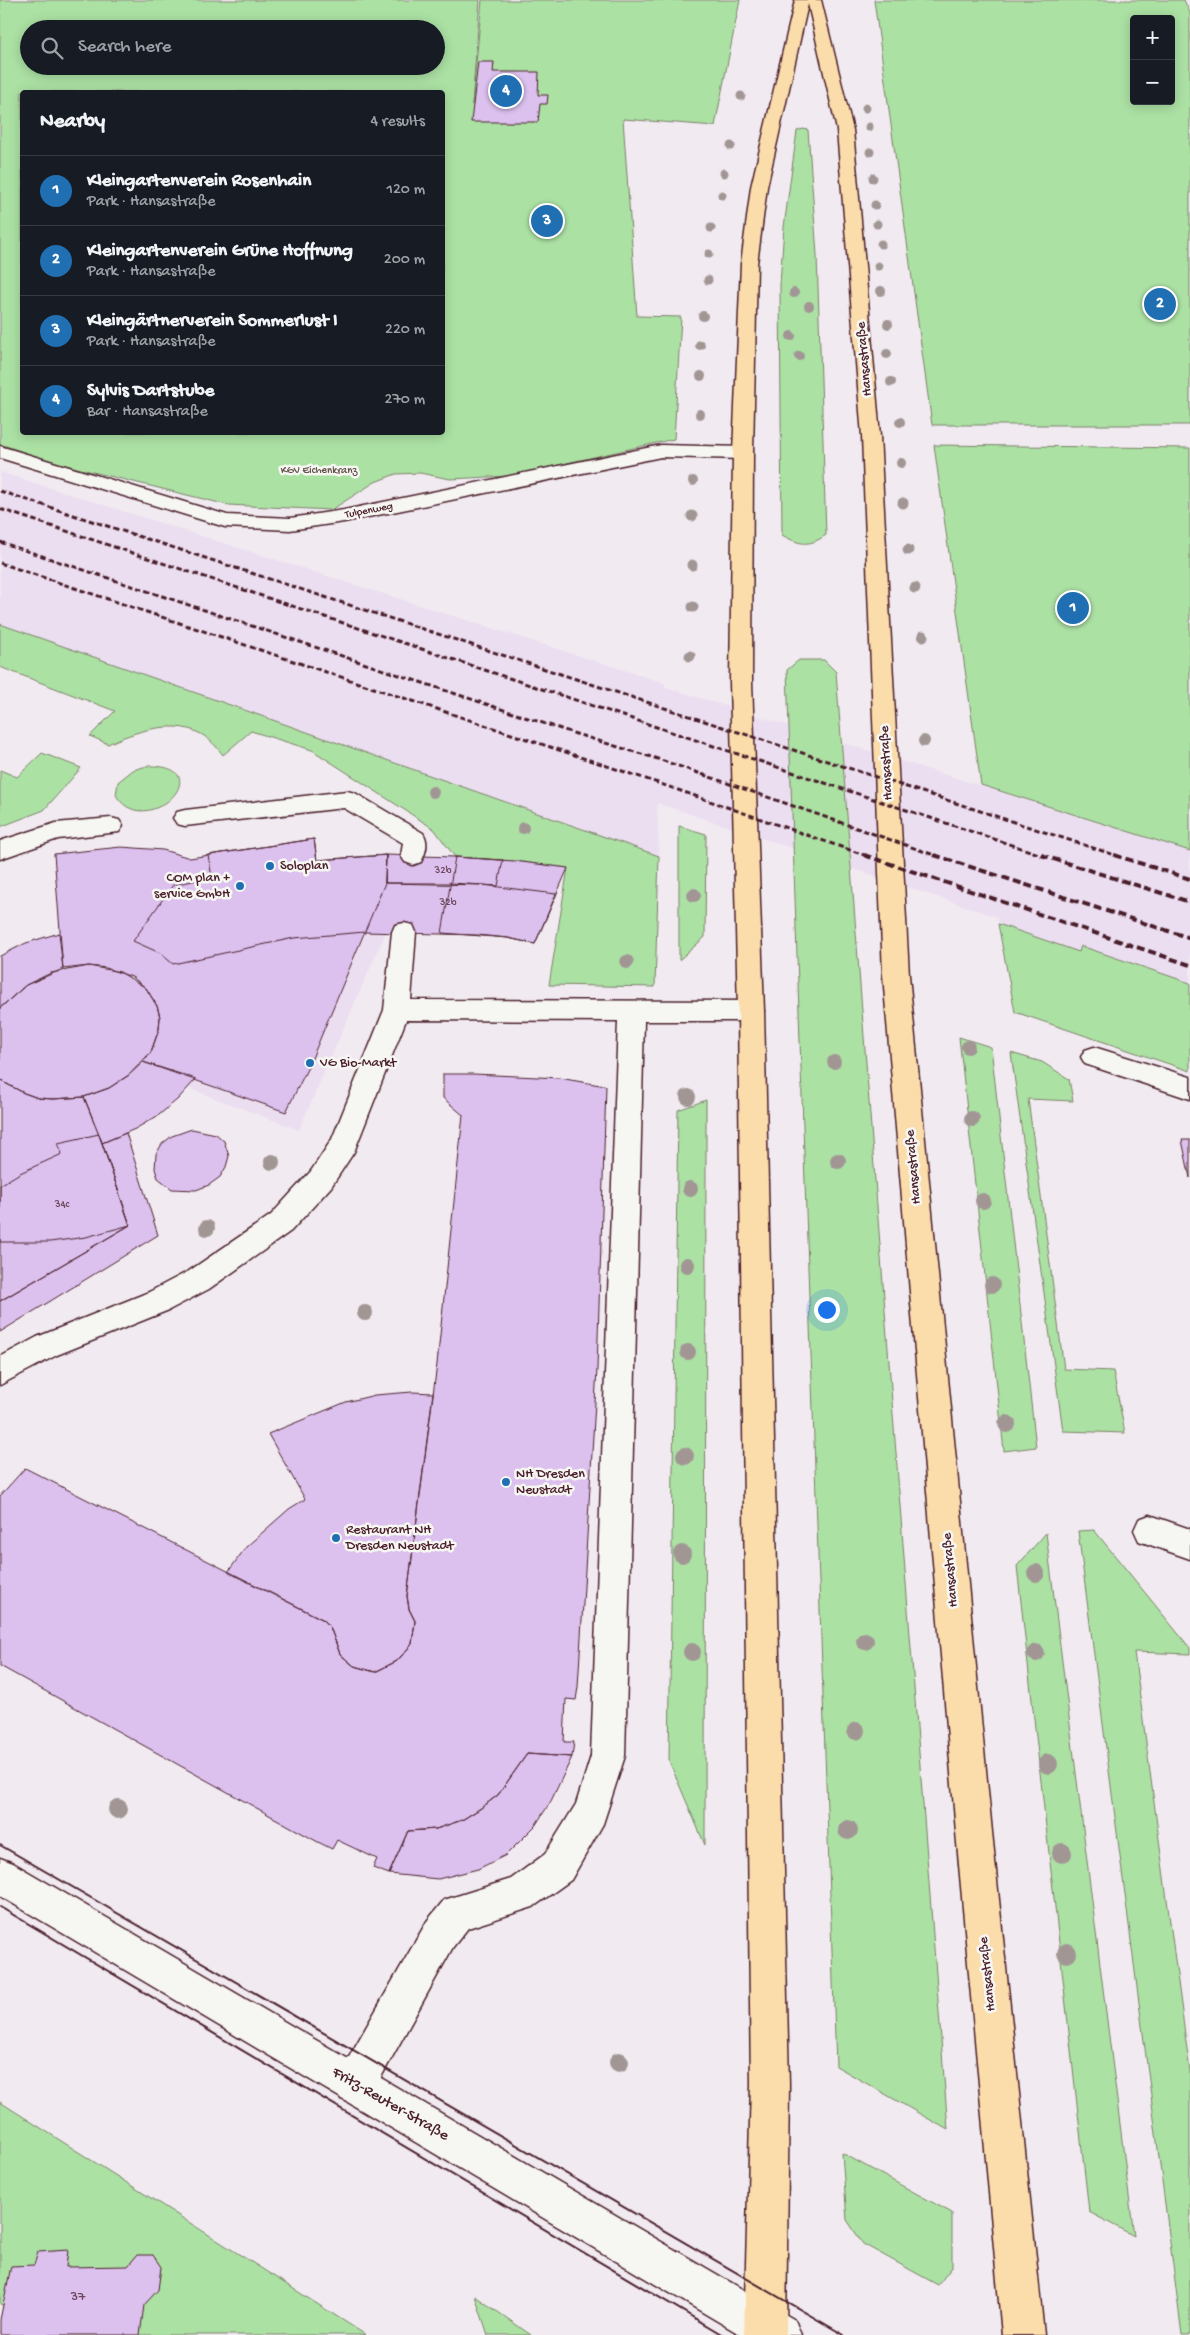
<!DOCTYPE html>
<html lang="en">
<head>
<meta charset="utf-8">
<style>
	:root { --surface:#171b24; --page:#20242c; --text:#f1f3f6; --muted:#9ea1a6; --line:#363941; --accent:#1f6fb2 }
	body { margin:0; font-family:"Gochi Hand",sans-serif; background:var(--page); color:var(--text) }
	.controls { position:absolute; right:15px; top:15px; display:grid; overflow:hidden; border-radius:5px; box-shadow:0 2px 12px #0003 }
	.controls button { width:45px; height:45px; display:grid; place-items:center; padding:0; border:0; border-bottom:1px solid var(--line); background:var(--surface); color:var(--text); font:25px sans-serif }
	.you { position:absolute; left:826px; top:1309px; width:18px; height:18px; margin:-12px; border:4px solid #fff; border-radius:50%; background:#1a73e8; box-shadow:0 0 0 8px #1a73e833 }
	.badge { display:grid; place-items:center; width:32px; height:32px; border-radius:50%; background:var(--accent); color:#fff; font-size:16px; font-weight:700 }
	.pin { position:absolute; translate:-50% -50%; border:2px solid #fff; box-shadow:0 1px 5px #0006 }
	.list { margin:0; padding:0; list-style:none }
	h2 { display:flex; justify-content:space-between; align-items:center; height:65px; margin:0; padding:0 20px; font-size:21px }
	h2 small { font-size:16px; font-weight:400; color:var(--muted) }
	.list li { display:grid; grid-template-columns:32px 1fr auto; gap:15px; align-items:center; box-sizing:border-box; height:70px; padding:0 20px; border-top:1px solid var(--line) }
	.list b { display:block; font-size:19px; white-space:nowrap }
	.list p { margin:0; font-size:16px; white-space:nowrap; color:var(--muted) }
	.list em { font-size:16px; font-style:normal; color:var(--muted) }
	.icon { flex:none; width:28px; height:28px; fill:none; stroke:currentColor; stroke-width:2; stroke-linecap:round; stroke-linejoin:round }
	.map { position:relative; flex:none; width:1190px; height:2335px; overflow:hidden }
	.search { position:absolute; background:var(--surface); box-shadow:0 2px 12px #0003; left:20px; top:20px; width:425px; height:55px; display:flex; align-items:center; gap:12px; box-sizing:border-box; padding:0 18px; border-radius:28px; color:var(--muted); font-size:19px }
	.panel { position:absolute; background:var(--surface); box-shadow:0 2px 12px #0003; left:20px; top:90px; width:425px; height:345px; border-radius:5px }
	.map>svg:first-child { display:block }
</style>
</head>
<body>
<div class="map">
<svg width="1190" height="2335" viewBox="0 0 1190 2335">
	<rect width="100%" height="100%" fill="#f1ebf1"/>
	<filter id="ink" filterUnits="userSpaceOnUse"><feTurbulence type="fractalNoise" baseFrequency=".02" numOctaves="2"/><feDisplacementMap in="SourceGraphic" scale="10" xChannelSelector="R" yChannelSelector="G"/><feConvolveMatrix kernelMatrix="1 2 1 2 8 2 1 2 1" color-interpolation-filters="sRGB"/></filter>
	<g filter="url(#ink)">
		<!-- built -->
		<path fill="#ebdef0" d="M0,472l665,211v4l525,164v220l-175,-59 -18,-95 -340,-114 2,53 -659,-232z
			M365,932h21l-87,198 -111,-42 8,-9 90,32 24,-48z"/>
		<!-- green -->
		<path fill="#ace1a4" stroke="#7b8068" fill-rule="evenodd" d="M0,0h480l-8,105 10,-105h258l-25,126 -92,-7 14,197 44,1 -7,122 -165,37 -59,3 -30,-6 -24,1 -21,8 -44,28 -103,-5 -176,-43 -52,-18zM29,29h407v37h-407zM22,92h420v340h-420z
			M874,0h310l6,13v412h-258zM1134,19h37v82h-37z
			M803,129l5,1 9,125 9,280c-17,12 -26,10 -44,0l-2,-251 4,-57 13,-96z
			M934,445l256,3v403l-209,-66z
			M0,624l659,232 -4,131 -106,-2 19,-117 -54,-7 -59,-4 -21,-28 -122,-79 -61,-19 -28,24c-7,-9 -14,-17 -24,-22 -27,-14 -66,-1 -91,11l-18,-8 25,-25 -115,-44z
			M799,660h25l12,12 112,1458 -112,-64 -49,-1396z
			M42,753l39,15 -37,42 -44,17v-57l17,7z
			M147,766c77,-2 -2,78 -31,29l2,-13 15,-12z
			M679,826l27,8 -1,103 -26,23z
			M998,924l81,28 2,-6 109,37v88l-175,-59z
			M959,1037l32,10 45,400 -32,4z
			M1011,1053l31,9 27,17 4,22 -45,-2 36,270 49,2 12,62 -62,-2z
			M706,1100v40l-1,705 -36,-84 9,-651z
			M1094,1530l96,118v6l-56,-2 56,420v263h-8l-104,-804z
			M1046,1533l88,703 -45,-24 -72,-646z
			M0,2102l366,233h-366l3,-30 -3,-1z
			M842,2153l110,60v54l-14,18 -75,-41 -16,-24z
			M475,2296l56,39h-43z"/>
		<!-- building -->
		<path fill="#dcc1ef" stroke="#4a1f2b" d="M478,62h16l-1,10h46l-1,23h10l-1,9h-7l-2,18h-67z
			M314,839l3,21 69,-5 -1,28 -75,180 -24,49 -143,-50 8,-10 8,-23 1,-12 -3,-11 -11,-18 -14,-11 -26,-9 -17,-2 -26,3 -9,-115 67,-7 42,3 27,8z
			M314,839l3,21 69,-5 -1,28 98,2 73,9 -21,50 -27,-6 -31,-3 -112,-3 -71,6 -121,26 -13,-11 -27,-12 40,-56 39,-8 -4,-22z
			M386,855l69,2 48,3 -5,26 -47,-3h-66z
			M455,857l59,4 54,7 -33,76 -27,-6 -66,-5z
			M59,933l4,36 -37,16 -26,23v-52l26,-13z
			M89,966l31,6 26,16 11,18 3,11 -1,12 -8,23 -22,23 -20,13 -25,9 -31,2 -15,-1 -14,-5 -19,-10 -5,-5v-70l26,-23 25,-12z
			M143,1062l53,17 -18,20 -19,16 -24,14 -33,14 -18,-46 25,-9 20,-13z
			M443,1074h30l86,4 47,8 -9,283 -19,318 -2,13 -10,-1 -2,43h10l-2,15 -45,-3 -29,41 -17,13 -19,12 -26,9 -28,2 -19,43 -16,-6 4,-9 -40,-19 -5,9 -14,-7 -318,-176v-170l25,-28 299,152 6,7 10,27 14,12 21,6 22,-11 15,-17 3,-23 -6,-12 -2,-13 30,-232 26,-249 -20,-17z
			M0,1078l5,5 19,10 14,5 15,1 31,-2 15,37 31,91 -130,76z
			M192,1129l24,5 8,7 5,15 -3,11 -6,10 -11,8 -13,5 -24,-1 -14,-11 -3,-9 1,-15 6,-10 10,-8z
			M126,1133l32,102 -158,97v-31l130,-76 -28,-82z
			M99,1134l31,91 -44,12 -36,5h-50v-57l20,-12 42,-19 -4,-11z
			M1182,1140h8v38z
			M412,1392l21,1 -26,203 2,13 6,12 -3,23 -15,17 -22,11 -21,-6 -14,-12 -10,-27 -6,-7 -96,-48 18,-25 43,-38 16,-10 -37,-65 78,-32 29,-7z
			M527,1754l45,3 -21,44 -16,25 -29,29 -28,14 -40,10 -49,-5 19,-43 28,-2 26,-9 19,-12 17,-13z
			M68,2250l-2,17 62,-1 9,-11h16l8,12 -3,23 -14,15 -4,30h-140v-15l11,-54 23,-1 4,-13z"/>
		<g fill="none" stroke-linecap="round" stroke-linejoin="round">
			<defs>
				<path id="lane" d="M661,445l82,2 7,2 3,4 -3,4 -7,2 -82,-2 -317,65 -54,8 -65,-3 -225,-69v-12l227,69 63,3 54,-8z
					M347,791l8,2 68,40c6,9 3,20 -2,29l-8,3 -8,-3 -4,-6 2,-13 -59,-35 -159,18 -8,-2 -4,-6 4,-6 8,-2z
					M111,818l8,2 4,6 -4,6 -61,7 -58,20v-18l56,-18z
					M404,923l9,2 3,7 -5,68 340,1 9,3 4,7 -4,7 -9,3h-107l-19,735 -22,68 -32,56 -38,27 -65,21 -15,19 -84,152 -14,5 -14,-5 -5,-14 5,-14 86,-150 17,-21 67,-21 34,-25 31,-50 15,-48 27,-735 -212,-1 -52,132 -23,35 -40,44 -82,58 -40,21 -112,45 -57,30v-28l37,-20 112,-45 40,-21 82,-56 40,-44 21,-32 52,-129 8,-78 3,-7z
					M1094,1047l96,30v22l-105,-35 -4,-7 4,-7z
					M1150,1515l40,14v30l-51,-18 -5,-11 5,-11z"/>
				<path id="secondary" d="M0,1858l13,5 782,457 6,15h-60l-741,-439z"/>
				<path id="primary" d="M795,0h26l32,130 27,306 29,539 83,857 52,503h-42l-46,-503 -73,-857 -21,-539 -25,-306 -29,-126 -41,183 -10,77 -4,189 -1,229 12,329 25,1074 -3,250h-42l7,-250 -13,-1074 -8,-329 3,-229 8,-189 10,-77z"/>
			</defs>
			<!-- lane casing -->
			<use href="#lane" stroke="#4a1f2b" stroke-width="3"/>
			<!-- secondary casing -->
			<use href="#secondary" stroke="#4a1f2b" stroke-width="3"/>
			<!-- primary casing -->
			<use href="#primary" stroke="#4a1f2b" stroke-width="3"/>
			<!-- lane -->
			<use href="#lane" fill="#f6f6f2" fill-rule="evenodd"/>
			<!-- secondary -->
			<use href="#secondary" fill="#f6f6f2" fill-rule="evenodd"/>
			<!-- primary -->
			<use href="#primary" fill="#fbddab" fill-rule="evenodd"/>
			<!-- tram -->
			<path stroke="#4a1f2b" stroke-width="2" d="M0,1845l844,490
				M0,1907l723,428"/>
			<!-- rail-far1 -->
			<path stroke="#4a1f2b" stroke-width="3" stroke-dasharray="5.5 3" stroke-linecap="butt" d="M0,491l1118,365
				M0,509l1045,347
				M0,542l576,192 85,26 276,96
				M0,563l658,220 209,73"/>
			<!-- rail -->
			<path stroke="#4a1f2b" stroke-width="4" stroke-dasharray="8 4" stroke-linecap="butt" d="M864,855l326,110
				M934,855l256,83
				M1041,855l149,47
				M1114,855l76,24"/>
		</g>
		<!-- trees -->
		<g fill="#a29695">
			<circle cx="741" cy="96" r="4.5"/>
			<circle cx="866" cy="108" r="4.5"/>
			<circle cx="869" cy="127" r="4.5"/>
			<circle cx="731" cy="146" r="4.5"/>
			<circle cx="870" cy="152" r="4.5"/>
			<circle cx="724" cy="173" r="4.5"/>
			<circle cx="873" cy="178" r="4.5"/>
			<circle cx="722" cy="195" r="4.5"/>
			<circle cx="875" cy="205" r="4.5"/>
			<circle cx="877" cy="224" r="4.5"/>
			<circle cx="711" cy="228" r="4.5"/>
			<circle cx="881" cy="244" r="4.5"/>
			<circle cx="709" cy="254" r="4.5"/>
			<circle cx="878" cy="266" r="4.5"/>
			<circle cx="708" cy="280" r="4.5"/>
			<circle cx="881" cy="291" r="5"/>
			<circle cx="794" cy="293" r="5"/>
			<circle cx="809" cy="306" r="5"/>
			<circle cx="703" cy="316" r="5"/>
			<circle cx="888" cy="324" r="5"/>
			<circle cx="791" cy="336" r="5"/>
			<circle cx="700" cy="345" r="5"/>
			<circle cx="887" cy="354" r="5"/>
			<circle cx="799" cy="356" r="5"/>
			<circle cx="701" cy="376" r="5"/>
			<circle cx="891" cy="382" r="5"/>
			<circle cx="700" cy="414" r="5"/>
			<circle cx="900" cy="422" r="5"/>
			<circle cx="901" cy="463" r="5"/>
			<circle cx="693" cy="481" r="5"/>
			<circle cx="903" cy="503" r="5.5"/>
			<circle cx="692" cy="516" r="5.5"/>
			<circle cx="908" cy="550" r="5.5"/>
			<circle cx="692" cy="565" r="5.5"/>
			<circle cx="915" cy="588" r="5.5"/>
			<circle cx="693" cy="607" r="5.5"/>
			<circle cx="923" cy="636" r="5.5"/>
			<circle cx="690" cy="656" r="5.5"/>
			<circle cx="924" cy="741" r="6"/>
			<circle cx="433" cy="792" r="6"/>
			<circle cx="523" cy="828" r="6"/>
			<circle cx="694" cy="895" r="7"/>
			<circle cx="627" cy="962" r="7"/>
			<circle cx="968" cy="1047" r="7"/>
			<circle cx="834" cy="1062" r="7"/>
			<circle cx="688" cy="1097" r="8"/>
			<circle cx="972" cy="1119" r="8"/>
			<circle cx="838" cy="1161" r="8"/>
			<circle cx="272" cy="1162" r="8"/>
			<circle cx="690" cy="1189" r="8"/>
			<circle cx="983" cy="1201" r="8"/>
			<circle cx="207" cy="1228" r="8"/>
			<circle cx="687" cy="1265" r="8"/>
			<circle cx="992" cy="1285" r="8"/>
			<circle cx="365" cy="1313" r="8"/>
			<circle cx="688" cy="1352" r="8"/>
			<circle cx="1007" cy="1424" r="9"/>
			<circle cx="685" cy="1456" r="9"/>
			<circle cx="682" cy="1554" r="9"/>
			<circle cx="1036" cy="1573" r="9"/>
			<circle cx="865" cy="1641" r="9"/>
			<circle cx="692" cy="1652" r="9"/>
			<circle cx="1036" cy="1653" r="9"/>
			<circle cx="856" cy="1731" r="9"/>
			<circle cx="1048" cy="1764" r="10"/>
			<circle cx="118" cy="1809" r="10"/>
			<circle cx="848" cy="1830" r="10"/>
			<circle cx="1062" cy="1853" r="10"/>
			<circle cx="1067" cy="1953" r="10"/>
			<circle cx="619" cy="2062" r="10"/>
		</g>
	</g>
	<!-- markers -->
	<g fill="#1f6fb2" stroke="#f6f6f2" stroke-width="2">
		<circle cx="270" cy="866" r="5"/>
		<circle cx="240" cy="886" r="5"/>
		<circle cx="310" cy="1063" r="5"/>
		<circle cx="506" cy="1482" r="5"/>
		<circle cx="336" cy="1538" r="5"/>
	</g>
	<g text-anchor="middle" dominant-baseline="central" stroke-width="5" stroke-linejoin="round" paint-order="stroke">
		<!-- far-park labels -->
		<g font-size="11" fill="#625049" stroke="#f6f6f2">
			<text x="319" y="471">KGV Eichenkranz</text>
		</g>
		<!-- far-street labels -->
		<g font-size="11" fill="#4a1f2b" stroke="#f6f6f2">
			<text transform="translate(369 511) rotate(-11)">Tulpenweg</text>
		</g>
		<!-- number labels -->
		<g font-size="11" fill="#6e485c">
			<text x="443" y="871">32b</text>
			<text x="448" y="903">32b</text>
			<text x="62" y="1205">34c</text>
		</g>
		<!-- street labels -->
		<g font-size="14" fill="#4a1f2b" stroke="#f6f6f2">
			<text transform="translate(865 359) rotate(-95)">Hansastraße</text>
			<text transform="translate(887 763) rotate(-93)">Hansastraße</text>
			<text transform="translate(914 1167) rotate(-95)">Hansastraße</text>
			<text transform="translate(951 1570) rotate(-95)">Hansastraße</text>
			<text transform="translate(988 1974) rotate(-96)">Hansastraße</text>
		</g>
		<!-- poi labels -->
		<g font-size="14" fill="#4a1f2b" stroke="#f6f6f2" text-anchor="start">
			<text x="280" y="866">Soloplan</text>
			<text x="230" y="878" text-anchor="end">COM plan +<tspan x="230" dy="16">service GmbH</tspan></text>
			<text x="320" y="1063">VG Bio-Markt</text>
			<text x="516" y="1474">NH Dresden<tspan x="516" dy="16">Neustadt</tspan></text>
			<text x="346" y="1530">Restaurant NH<tspan x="346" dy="16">Dresden Neustadt</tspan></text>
		</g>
		<!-- near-number labels -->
		<g font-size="14" fill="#6e485c">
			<text x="78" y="2297">37</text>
		</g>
		<!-- near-street labels -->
		<g font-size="16" fill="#4a1f2b" stroke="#f6f6f2">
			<text transform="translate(390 2105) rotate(30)">Fritz-Reuter-Straße</text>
		</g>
	</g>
</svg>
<div class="controls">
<button>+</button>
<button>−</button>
</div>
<div class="you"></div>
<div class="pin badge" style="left:1073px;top:608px">1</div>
<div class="pin badge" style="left:1160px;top:304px">2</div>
<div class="pin badge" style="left:547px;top:221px">3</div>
<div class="pin badge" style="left:506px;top:91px">4</div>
<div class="search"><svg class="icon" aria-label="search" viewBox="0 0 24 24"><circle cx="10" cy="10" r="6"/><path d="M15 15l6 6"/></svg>Search here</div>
<section class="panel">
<h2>Nearby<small>4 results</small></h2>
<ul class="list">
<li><span class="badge">1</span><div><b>Kleingartenverein Rosenhain</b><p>Park · Hansastraße</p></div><em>120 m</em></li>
<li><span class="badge">2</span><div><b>Kleingartenverein Grüne Hoffnung</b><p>Park · Hansastraße</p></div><em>200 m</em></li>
<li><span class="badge">3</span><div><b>Kleingärtnerverein Sommerlust I</b><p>Park · Hansastraße</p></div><em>220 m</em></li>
<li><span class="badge">4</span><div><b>Sylvis Dartstube</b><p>Bar · Hansastraße</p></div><em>270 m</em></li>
</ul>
</section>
</div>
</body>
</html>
